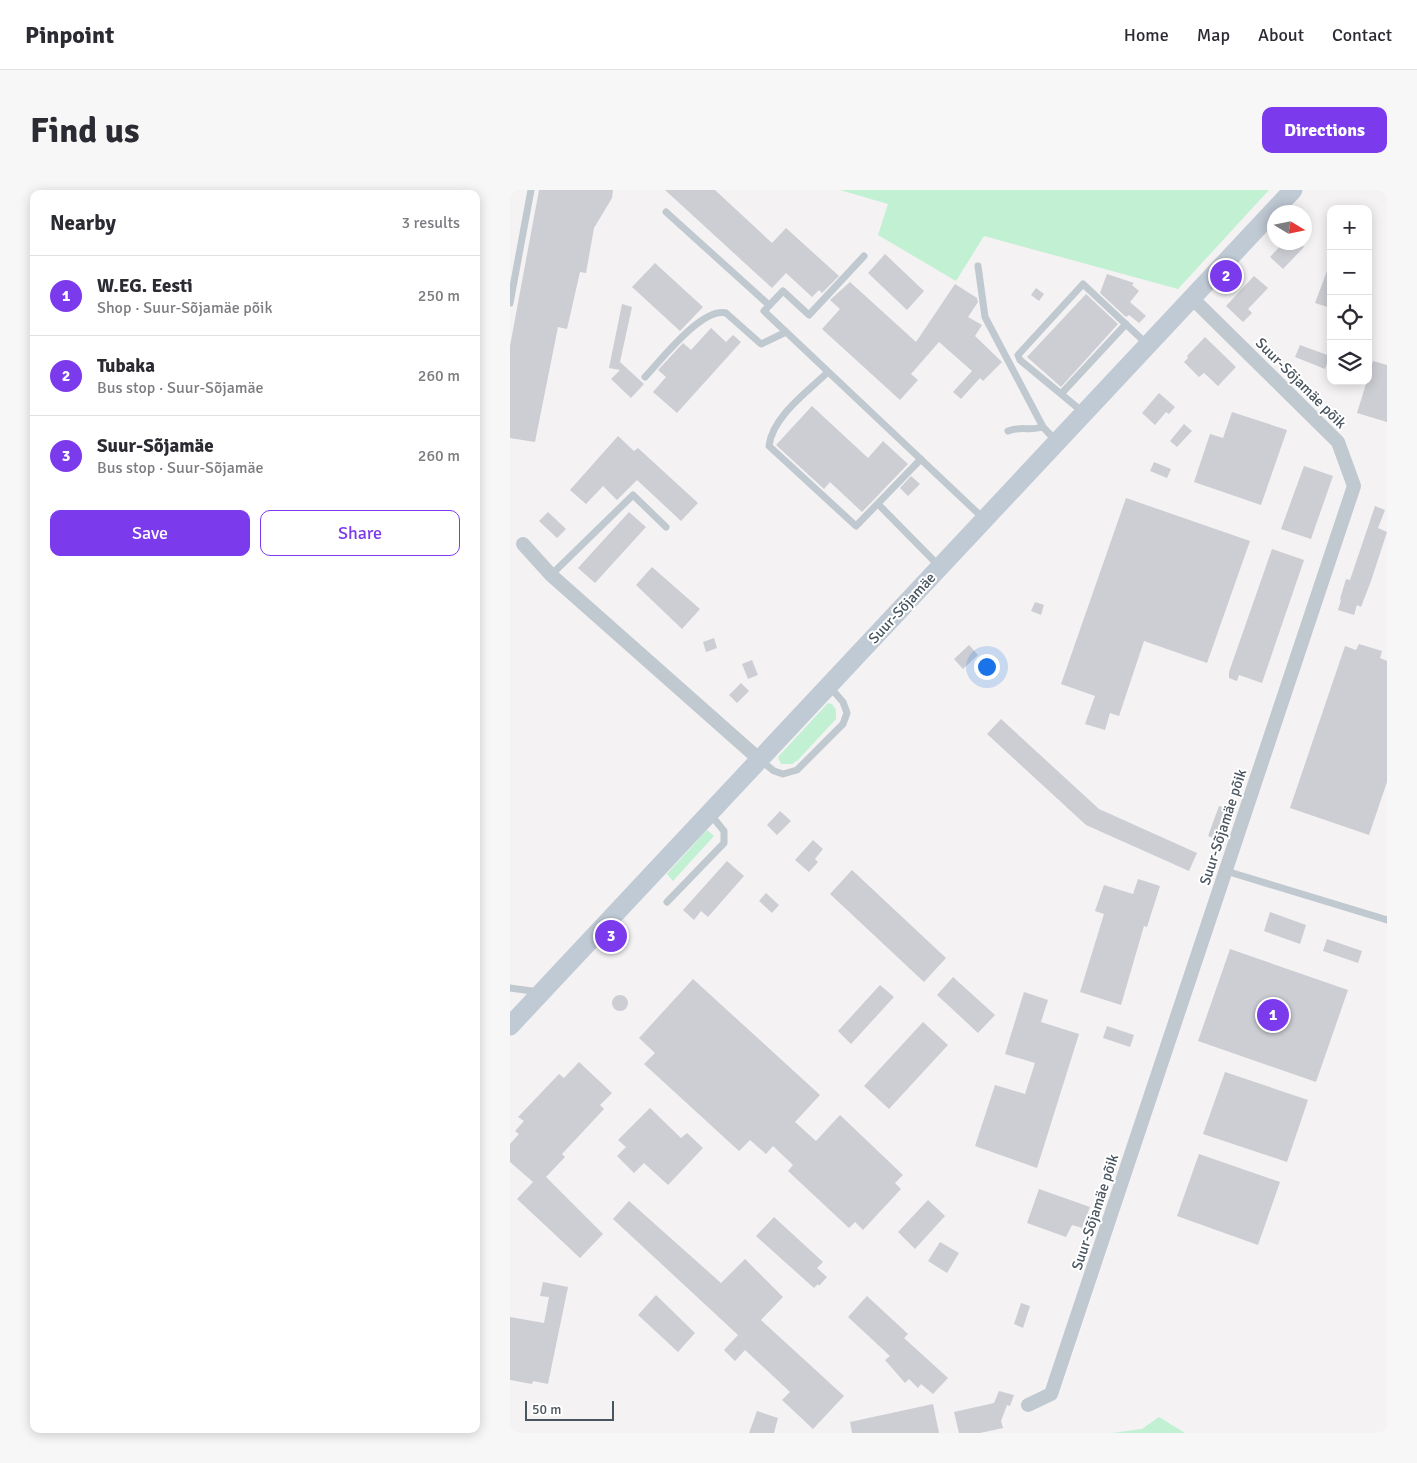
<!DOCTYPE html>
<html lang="en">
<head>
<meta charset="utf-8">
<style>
	:root { --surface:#fff; --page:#f7f7f7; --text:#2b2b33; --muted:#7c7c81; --line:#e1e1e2; --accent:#7c3aed }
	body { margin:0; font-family:Signika,sans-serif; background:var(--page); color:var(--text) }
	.controls { position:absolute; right:15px; top:15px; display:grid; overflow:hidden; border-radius:10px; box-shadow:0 2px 12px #0003 }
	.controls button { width:45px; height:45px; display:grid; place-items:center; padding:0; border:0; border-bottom:1px solid var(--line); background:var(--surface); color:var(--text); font:25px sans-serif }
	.compass { position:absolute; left:757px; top:15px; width:45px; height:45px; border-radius:50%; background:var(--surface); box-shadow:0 2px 12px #0003; rotate:100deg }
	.scale { position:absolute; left:15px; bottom:12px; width:89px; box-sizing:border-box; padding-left:5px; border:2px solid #49555f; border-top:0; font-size:14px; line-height:18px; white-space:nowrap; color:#49555f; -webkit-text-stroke:4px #fff; paint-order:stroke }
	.you { position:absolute; left:476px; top:476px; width:18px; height:18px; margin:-12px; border:4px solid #fff; border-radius:50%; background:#1a73e8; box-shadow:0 0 0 8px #1a73e833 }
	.badge { display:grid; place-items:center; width:32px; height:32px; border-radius:50%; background:var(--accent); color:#fff; font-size:16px; font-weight:700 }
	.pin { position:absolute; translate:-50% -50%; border:2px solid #fff; box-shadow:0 1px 5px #0006 }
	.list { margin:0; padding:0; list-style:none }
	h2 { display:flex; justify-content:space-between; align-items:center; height:65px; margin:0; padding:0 20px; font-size:21px }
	h2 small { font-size:16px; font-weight:400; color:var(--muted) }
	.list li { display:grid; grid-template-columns:32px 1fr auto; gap:15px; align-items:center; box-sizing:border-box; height:80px; padding:0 20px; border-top:1px solid var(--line) }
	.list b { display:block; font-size:19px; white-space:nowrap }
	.list p { margin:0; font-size:16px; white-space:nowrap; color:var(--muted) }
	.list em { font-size:16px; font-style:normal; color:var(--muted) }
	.actions { display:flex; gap:10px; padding:15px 20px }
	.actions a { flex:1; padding:11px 0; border:1px solid var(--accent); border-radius:10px; text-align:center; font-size:18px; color:var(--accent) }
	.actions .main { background:var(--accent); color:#fff }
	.icon { flex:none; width:28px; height:28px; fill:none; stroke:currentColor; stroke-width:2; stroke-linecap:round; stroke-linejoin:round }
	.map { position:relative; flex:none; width:877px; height:1243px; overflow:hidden; border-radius:10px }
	header { display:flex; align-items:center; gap:30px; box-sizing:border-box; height:70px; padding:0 25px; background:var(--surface); border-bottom:1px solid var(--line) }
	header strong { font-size:24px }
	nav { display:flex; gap:28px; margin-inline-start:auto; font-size:18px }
	.intro { display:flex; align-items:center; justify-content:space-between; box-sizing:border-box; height:120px; padding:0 30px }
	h1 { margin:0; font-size:35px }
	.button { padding:12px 22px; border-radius:10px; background:var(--accent); color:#fff; font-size:18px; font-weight:700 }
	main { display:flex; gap:30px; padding:0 30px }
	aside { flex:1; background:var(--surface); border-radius:10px; box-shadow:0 2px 12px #0003 }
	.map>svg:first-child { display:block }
</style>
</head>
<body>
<header>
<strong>Pinpoint</strong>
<nav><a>Home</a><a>Map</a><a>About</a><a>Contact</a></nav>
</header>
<div class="intro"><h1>Find us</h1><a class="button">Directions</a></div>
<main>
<aside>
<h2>Nearby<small>3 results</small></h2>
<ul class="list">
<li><span class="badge">1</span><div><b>W.EG. Eesti</b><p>Shop · Suur-Sõjamäe põik</p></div><em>250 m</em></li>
<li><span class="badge">2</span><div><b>Tubaka</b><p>Bus stop · Suur-Sõjamäe</p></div><em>260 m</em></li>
<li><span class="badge">3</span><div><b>Suur-Sõjamäe</b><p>Bus stop · Suur-Sõjamäe</p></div><em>260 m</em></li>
</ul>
<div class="actions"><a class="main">Save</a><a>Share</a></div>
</aside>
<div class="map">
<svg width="877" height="1243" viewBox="0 0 877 1243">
	<rect width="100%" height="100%" fill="#f4f2f2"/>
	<!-- green -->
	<path fill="#c1f0d3" d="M330,0h429l-91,99 -194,-53 -28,45 -78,-46 10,-31z
		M318,513l4,1 4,6v9l-38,41 -6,4h-11l-3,-7z
		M197,640l7,6 -41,45 -6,-7z
		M649,1227l26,16h-73l30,-4z"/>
	<!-- building -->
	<path fill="#ccced4" d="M29,0h74l-1,8 -18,30 -8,45 -6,-1 -13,57 -9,-2 -23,115 -25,-4v-92z
		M155,0h50l57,53 14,-15 53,48 -17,17 -3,-3 -7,7 -26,-24 -14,15z
		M774,52h15l5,5 -21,22 -13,-12z
		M375,64l39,37 -17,19 -39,-37z
		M145,73l48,44 -23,24 -48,-44z
		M820,73h1v45l-16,-5z
		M597,84l27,9 -2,2 7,6 -9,11 16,14 -7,7 -10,-8 -3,2 -26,-24z
		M744,86l14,12 -20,21 4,4 -9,9 -17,-16z
		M340,92l66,60 39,-58 22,14 1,4 -10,15 14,8 -7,11 27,26 -19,19 -3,-3 -19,21 -8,-7 19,-21 -33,-29 -28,32 7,6 -18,20 -78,-71 18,-20 -10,-9z
		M526,98l8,6 -5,7 -8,-6z
		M576,104l32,30 -57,63 -34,-30z
		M112,114l10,3 -12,55 24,22 -13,14 -20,-19 9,-9 -11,-2z
		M201,138l15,14 7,-7 8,7 -64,71 -24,-21 13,-15 -8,-7 25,-27 8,7z
		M695,147l31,30 -18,19 -14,-13 -5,4 -15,-15 4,-4 -1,-2z
		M790,155l30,11 -5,13 -30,-12z
		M863,171l14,4v57l-30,-9z
		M649,203l16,14 -6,7 -3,-2 -11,13 -13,-12z
		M302,216l56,52 15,-17 25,23 -46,48 -32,-30 -6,7 -48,-44z
		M722,222l55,18 -26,75 -67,-23 16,-48 13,4z
		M674,234l8,7 -15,16 -7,-6z
		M108,246l16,15 4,-3 60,55 -17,18 -44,-41 -20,20 -14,-14 -17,18 -16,-14z
		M644,272l17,7 -4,9 -17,-7z
		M794,276l29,10 -22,63 -30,-10z
		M401,286l9,8 -12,12 -8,-8z
		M616,308l124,43 -43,122 -63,-22 -25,75 -9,-3 -5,17 -20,-6 10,-28 -34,-12z
		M865,316l10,4 -7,18 9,4 -16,49 -10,26 -4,-2 -3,10 -16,-5 3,-10 -1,-1 6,-20 4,1z
		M38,322l18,17 -9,9 -18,-17z
		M119,322l17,15 -51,56 -17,-15z
		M762,359l32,11 -42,123 -23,-8 -2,6 -8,-3v-6z
		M142,377l48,42 -18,20 -46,-44z
		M525,412l9,3 -3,10 -10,-4z
		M204,448l3,10 -11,4 -3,-10z
		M849,454l23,7 -2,7 7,3v121l-18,53 -79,-27 55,-162 11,4z
		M459,455l9,10 -15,14 -9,-10z
		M242,470l6,15 -10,4 -6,-15z
		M231,493l8,8 -12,12 -8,-8z
		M491,529l98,90 98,44 -8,18 -103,-46 -99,-91z
		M709,616l11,4 -11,30 -11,-4z
		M270,621l11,10 -14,14 -10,-10z
		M303,650l10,9 -8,10 3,3 -9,10 -14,-12z
		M217,671l17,15 -36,41 -7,-6 -7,9 -11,-10z
		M342,680l94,88 -22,24 -94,-88z
		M628,689l22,7 -13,41 -3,-1 -23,79 -41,-13 24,-78 -9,-3 9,-26 29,9z
		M256,703l13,12 -7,8 -13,-12z
		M760,722l36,13 -6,19 -36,-13z
		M817,749l35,12 -4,12 -35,-12z
		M720,759l118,41 -32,92 -118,-41z
		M443,787l42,38 -17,18 -41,-38z
		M183,789l127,116 -25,27 21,19 24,-26 63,60 -8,8 6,6 -38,41 -8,-8 -6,6 -61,-57 5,-6 -20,-19 -7,8 -16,-14 -11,11 -95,-87 11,-11 -16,-15z
		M370,795l14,12 -43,47 -13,-13z
		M514,802l24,8 -7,22 38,12 -42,134 -62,-22 20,-61 30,9 10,-31 -30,-9z
		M102 813a8 8 0 1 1 16 0a8 8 0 1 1-16 0Z
		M413,832l25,23 -59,64 -25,-23z
		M597,836l27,9 -4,12 -27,-9z
		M69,872l33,31 -12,12 4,4 -42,45 3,3 -19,20 57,57 -23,24 -63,-59 16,-17 -23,-20v-18l9,-10 -4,-3 9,-10 -6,-4 41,-43 5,4z
		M715,882l83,28 -21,62 -84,-28z
		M140,918l31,30 6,-5 16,15 -35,37 -24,-22 -10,10 -17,-17 9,-9 -8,-7z
		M689,964l81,28 -22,63 -81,-29z
		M529,999l51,18 -8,21 -10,-3 -6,12 -39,-14z
		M418,1010l17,16 -30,33 -17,-17z
		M119,1011l92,82 24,-24 38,38 -22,23 83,76 -31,33 -31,-29 8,-8 -45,-42 -10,11 -11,-11 14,-15 -125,-116z
		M264,1027l49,45 -6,6 10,9 -8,9 -1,-2 -4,4 -58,-52z
		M430,1052l19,11 -12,20 -19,-12z
		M33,1092l25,5 -20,97 -15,-3 -1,3 -22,-4v-63l34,6 5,-26 -9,-1z
		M146,1105l39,38 -17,19 -40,-37z
		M357,1106l41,38 -4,4 44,40 -15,16 -12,-10 -3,4 -9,-9 -4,4 -20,-23 5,-4 -42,-39z
		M511,1113l9,3 -7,22 -9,-4z
		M489,1201l15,4 -4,11 -3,-1 -6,16 2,7 -23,5h-21l-5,-21 40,-9z
		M423,1214l6,29h-87l-2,-11z
		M247,1221l21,7 -4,15h-25z"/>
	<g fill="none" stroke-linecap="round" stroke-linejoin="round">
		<!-- lane -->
		<path stroke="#c0c9d0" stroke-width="7" d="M156,22l103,93
			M354,66l-55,59 -26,-24 -19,20 220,208
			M468,76l7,51 58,110 14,15
			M0,113l21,-113
			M318,182c-20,19 -56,45 -59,74l87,80 65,-67
			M135,187c16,-17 57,-70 81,-64l35,31 25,-12
			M551,204l65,-70
			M574,223l-64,-53 -2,-5 65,-71 65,61
			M498,241c12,-5 22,0 35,-4
			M368,314l62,63
			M41,385l82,-80 33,32
			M250,570l14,11 9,3 14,-4 46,-46 4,-11 -4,-11 -14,-16
			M716,681l161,49
			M157,712l57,-59v-12l-13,-16
			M0,798l29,4"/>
		<!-- street -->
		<path stroke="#c0c9d0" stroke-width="14" d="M13,354l28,31 209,185
			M518,1215l23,-11 303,-908 -16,-44 -146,-144"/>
		<!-- secondary -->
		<path stroke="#c0cad5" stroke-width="19" d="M0,836l783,-836"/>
	</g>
	<g text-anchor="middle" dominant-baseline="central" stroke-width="4" stroke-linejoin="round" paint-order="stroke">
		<!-- street labels -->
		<g font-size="15" fill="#49555f" stroke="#fff">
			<text transform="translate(791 193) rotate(45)">Suur-Sõjamäe põik</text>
			<text transform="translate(392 418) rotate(-47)">Suur-Sõjamäe</text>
			<text transform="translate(713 637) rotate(-72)">Suur-Sõjamäe põik</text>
			<text transform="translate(585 1022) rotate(-72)">Suur-Sõjamäe põik</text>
		</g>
	</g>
</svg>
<div class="controls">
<button>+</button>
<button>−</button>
<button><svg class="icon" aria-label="locate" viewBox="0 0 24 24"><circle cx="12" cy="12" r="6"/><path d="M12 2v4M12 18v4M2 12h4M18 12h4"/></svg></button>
<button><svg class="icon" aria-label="layers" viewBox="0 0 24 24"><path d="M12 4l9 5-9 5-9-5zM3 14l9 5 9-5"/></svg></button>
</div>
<svg class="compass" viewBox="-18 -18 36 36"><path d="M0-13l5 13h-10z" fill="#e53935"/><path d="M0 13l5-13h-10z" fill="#7c7c81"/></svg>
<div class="scale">50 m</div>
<div class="you"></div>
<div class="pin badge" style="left:763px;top:825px">1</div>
<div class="pin badge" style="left:716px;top:86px">2</div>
<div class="pin badge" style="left:101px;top:746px">3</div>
</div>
</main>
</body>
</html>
